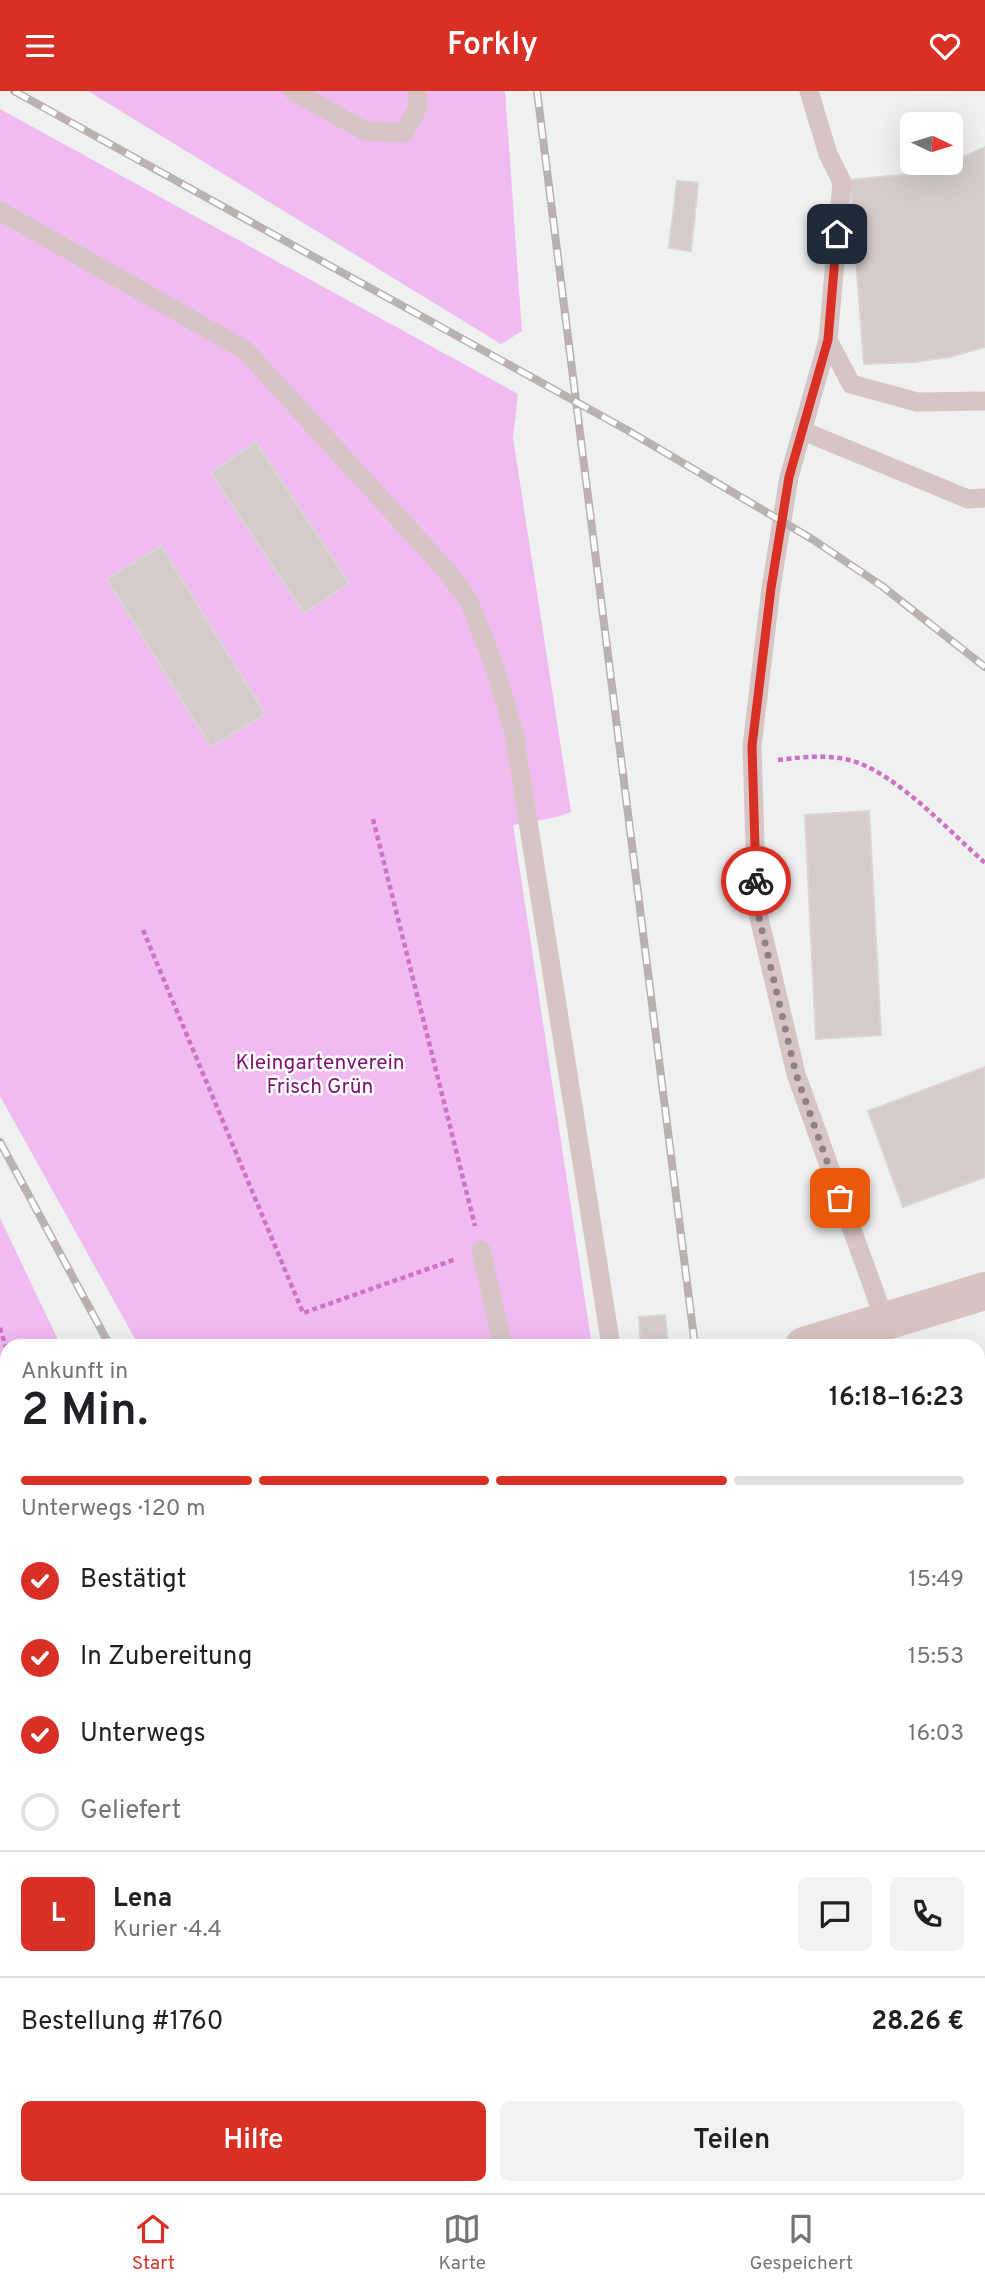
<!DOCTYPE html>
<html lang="de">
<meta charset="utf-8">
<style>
:root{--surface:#fff;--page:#f2f2f2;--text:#202124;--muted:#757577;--line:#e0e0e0;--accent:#d93025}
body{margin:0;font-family:Overpass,sans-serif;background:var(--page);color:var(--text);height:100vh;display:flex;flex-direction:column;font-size:26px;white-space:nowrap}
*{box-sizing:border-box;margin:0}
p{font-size:23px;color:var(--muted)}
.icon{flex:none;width:38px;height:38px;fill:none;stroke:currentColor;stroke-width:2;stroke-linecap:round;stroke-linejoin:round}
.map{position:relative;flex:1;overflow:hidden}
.drawer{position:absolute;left:0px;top:1248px;width:985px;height:856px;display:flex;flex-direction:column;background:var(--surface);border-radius:21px 21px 0 0;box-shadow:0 7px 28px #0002}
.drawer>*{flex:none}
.needle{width:46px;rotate:94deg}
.controls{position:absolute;left:900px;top:21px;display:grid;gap:14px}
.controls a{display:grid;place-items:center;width:63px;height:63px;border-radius:10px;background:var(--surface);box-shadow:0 7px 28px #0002;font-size:35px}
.pin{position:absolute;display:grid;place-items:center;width:60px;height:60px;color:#fff;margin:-30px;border-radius:14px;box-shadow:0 4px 10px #0006}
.courier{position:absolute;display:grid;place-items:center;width:70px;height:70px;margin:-35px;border:5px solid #d93025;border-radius:50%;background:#fff;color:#222;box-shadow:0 2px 9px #0007}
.overview em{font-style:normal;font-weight:600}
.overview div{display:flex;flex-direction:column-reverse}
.overview{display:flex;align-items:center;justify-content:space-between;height:119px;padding:0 21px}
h1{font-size:46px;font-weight:600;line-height:52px}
.bar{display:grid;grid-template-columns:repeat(4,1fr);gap:10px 7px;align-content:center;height:84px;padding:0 21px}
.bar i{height:9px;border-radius:5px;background:var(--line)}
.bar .on{background:var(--accent)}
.bar p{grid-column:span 4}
.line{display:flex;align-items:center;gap:18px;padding:0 21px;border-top:2px solid var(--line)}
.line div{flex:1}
.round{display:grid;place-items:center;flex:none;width:74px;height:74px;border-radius:10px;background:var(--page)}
ol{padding:0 21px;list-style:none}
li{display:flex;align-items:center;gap:21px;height:77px}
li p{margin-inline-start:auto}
li .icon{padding:7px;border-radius:50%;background:var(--accent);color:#fff;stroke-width:4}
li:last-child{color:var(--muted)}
li i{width:38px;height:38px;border:4px solid var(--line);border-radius:50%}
.action{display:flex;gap:14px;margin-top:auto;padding:14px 21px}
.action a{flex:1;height:80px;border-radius:10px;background:var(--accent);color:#fff;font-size:28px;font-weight:600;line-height:80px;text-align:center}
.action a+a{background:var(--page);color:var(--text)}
header{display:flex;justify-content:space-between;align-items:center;height:91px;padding:0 21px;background:var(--accent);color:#fff;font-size:32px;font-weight:600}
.dock{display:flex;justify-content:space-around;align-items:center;height:98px;border-top:2px solid var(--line);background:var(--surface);font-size:19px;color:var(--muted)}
.dock a{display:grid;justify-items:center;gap:4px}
.dock .on{color:var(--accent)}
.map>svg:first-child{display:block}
.green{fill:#f0bbf0}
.building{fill:#d3cccb;stroke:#dad4d2;stroke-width:2}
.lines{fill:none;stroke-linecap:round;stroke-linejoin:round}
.path{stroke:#cf72c5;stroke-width:4.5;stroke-dasharray:5 3.5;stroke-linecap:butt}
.lane{stroke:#d6c5c4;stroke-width:19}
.secondary{stroke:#d8c3c0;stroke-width:38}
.rail-casing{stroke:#b9b2b0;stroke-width:8}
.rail{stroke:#fff;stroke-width:5;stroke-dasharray:16;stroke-linecap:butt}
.done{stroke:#8f8282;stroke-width:7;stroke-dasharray:0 12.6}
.route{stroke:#d93025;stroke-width:9}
.labels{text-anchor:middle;stroke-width:5;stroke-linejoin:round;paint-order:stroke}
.park-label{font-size:21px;fill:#801474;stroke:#fff}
</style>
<header><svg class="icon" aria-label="menu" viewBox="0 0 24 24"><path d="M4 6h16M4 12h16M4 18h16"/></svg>Forkly<svg class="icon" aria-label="heart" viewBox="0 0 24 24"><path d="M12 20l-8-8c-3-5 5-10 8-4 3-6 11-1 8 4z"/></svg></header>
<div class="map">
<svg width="985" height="2102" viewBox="0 0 985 2102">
<rect width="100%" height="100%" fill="#eef1f0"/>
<path class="green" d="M 88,0 L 505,0 L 522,240 L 501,253 Z
M 0,18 L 518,303 L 513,347 L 571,721 L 557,726 L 513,734 L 592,1255 L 139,1255 L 0,1005 Z
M 0,1127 L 61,1255 L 7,1255 L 7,1473 L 0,1475 Z
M 731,2096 L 732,2102 L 572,2102 L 569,2097 Z"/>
<path class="building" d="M 985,56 L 985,256 L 949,266 L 913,271 L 864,273 L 850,89 L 921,82 L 948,73 Z
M 677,90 L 698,92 L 691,160 L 669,157 Z
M 256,351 L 349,492 L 304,522 L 211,382 Z
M 161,455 L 265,623 L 211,656 L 107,488 Z
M 869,720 L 881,944 L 816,948 L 805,724 Z
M 985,976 L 985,1086 L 903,1116 L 868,1020 Z
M 665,1224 L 668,1255 L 641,1255 L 639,1226 Z
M 985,1638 L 985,2102 L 984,2102 L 978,2069 L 978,1639 Z
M 0,1755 L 7,1775 L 7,2067 L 0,2046 Z
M 234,2096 L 303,2096 L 305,2102 L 236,2102 Z
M 901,2096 L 938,2096 L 939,2102 L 902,2102 Z"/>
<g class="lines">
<path class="path" d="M 778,669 C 803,666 828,663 853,670 C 898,684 950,741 985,772
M 373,728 L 475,1135
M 143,839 L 303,1222 L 456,1168
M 0,1237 L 7,1260"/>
<path class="lane" d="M 293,0 L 365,40 L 404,42 L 418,16 L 417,0
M 809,0 L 828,63 L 842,91 L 828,249 L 789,386 L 771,497 L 752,655 L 757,818 L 796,983 L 885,1230
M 0,120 L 245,259 L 446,479 L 469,510 L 495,577 L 514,642 L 611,1255
M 828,249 L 851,293 L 917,311 L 985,310
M 803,340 L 968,408 L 985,407
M 481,1159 L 503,1255
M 978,1324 L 985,1322
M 978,1582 L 985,1619
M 602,2096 L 602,2102
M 966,2096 L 967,2102"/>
<path class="secondary" d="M 804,1255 L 985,1200
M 0,1496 L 7,1494"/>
<g class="rail-casing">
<path id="rail" d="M 14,0 L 627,339 L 812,448 L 882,495 L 985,576
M 537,0 L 695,1255
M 0,1051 L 110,1255
M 532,2096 L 534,2102
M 802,2096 L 803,2102"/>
</g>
<use href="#rail" class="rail"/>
</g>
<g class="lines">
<path class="done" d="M 756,790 L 757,818 L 796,983 L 840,1107"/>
<path class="route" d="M 756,790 L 752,655 L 771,497 L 789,386 L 828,249 L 837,143"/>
</g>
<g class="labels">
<g class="park-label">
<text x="320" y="978">Kleingartenverein<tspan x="320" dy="24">Frisch Grün</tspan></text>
</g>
</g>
</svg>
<div class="controls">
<a><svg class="needle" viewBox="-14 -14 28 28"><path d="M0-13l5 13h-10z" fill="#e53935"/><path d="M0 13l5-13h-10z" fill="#757577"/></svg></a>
</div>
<div class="pin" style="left:840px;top:1107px;background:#ea580c"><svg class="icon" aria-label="bag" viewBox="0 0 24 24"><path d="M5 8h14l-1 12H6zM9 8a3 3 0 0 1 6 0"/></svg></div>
<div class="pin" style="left:837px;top:143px;background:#1f2937"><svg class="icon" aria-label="home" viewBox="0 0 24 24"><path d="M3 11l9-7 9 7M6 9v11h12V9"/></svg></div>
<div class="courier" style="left:756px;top:790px"><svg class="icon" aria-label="bike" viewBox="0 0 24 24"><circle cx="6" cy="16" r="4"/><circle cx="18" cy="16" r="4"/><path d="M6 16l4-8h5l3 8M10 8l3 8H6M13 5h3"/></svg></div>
<section class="drawer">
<div class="overview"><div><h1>2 Min.</h1><p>Ankunft in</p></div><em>16:18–16:23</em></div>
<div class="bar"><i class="on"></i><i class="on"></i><i class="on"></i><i></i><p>Unterwegs · 120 m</p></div>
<ol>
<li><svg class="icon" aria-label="check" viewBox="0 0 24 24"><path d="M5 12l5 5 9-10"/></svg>Bestätigt<p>15:49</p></li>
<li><svg class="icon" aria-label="check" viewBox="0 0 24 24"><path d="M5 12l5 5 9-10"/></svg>In Zubereitung<p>15:53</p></li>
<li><svg class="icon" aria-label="check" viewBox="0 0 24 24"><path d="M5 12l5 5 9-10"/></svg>Unterwegs<p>16:03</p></li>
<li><i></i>Geliefert</li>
</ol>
<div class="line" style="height:126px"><b class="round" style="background:var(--accent);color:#fff">L</b><div><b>Lena</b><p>Kurier · 4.4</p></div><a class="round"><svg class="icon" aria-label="chat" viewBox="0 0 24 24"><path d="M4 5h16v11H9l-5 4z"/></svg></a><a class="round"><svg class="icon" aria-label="phone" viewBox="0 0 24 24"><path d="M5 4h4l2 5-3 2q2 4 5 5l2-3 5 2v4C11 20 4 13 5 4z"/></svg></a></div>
<div class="line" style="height:91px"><div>Bestellung #1760</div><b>28.26 €</b></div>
<div class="action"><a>Hilfe</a><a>Teilen</a></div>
</section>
</div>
<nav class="dock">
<a class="on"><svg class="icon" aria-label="home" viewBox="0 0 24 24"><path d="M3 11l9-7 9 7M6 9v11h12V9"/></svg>Start</a>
<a><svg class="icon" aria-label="map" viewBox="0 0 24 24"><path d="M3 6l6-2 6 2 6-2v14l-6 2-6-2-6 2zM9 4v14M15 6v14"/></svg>Karte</a>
<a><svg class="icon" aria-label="saved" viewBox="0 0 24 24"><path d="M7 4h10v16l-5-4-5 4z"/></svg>Gespeichert</a>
</nav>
